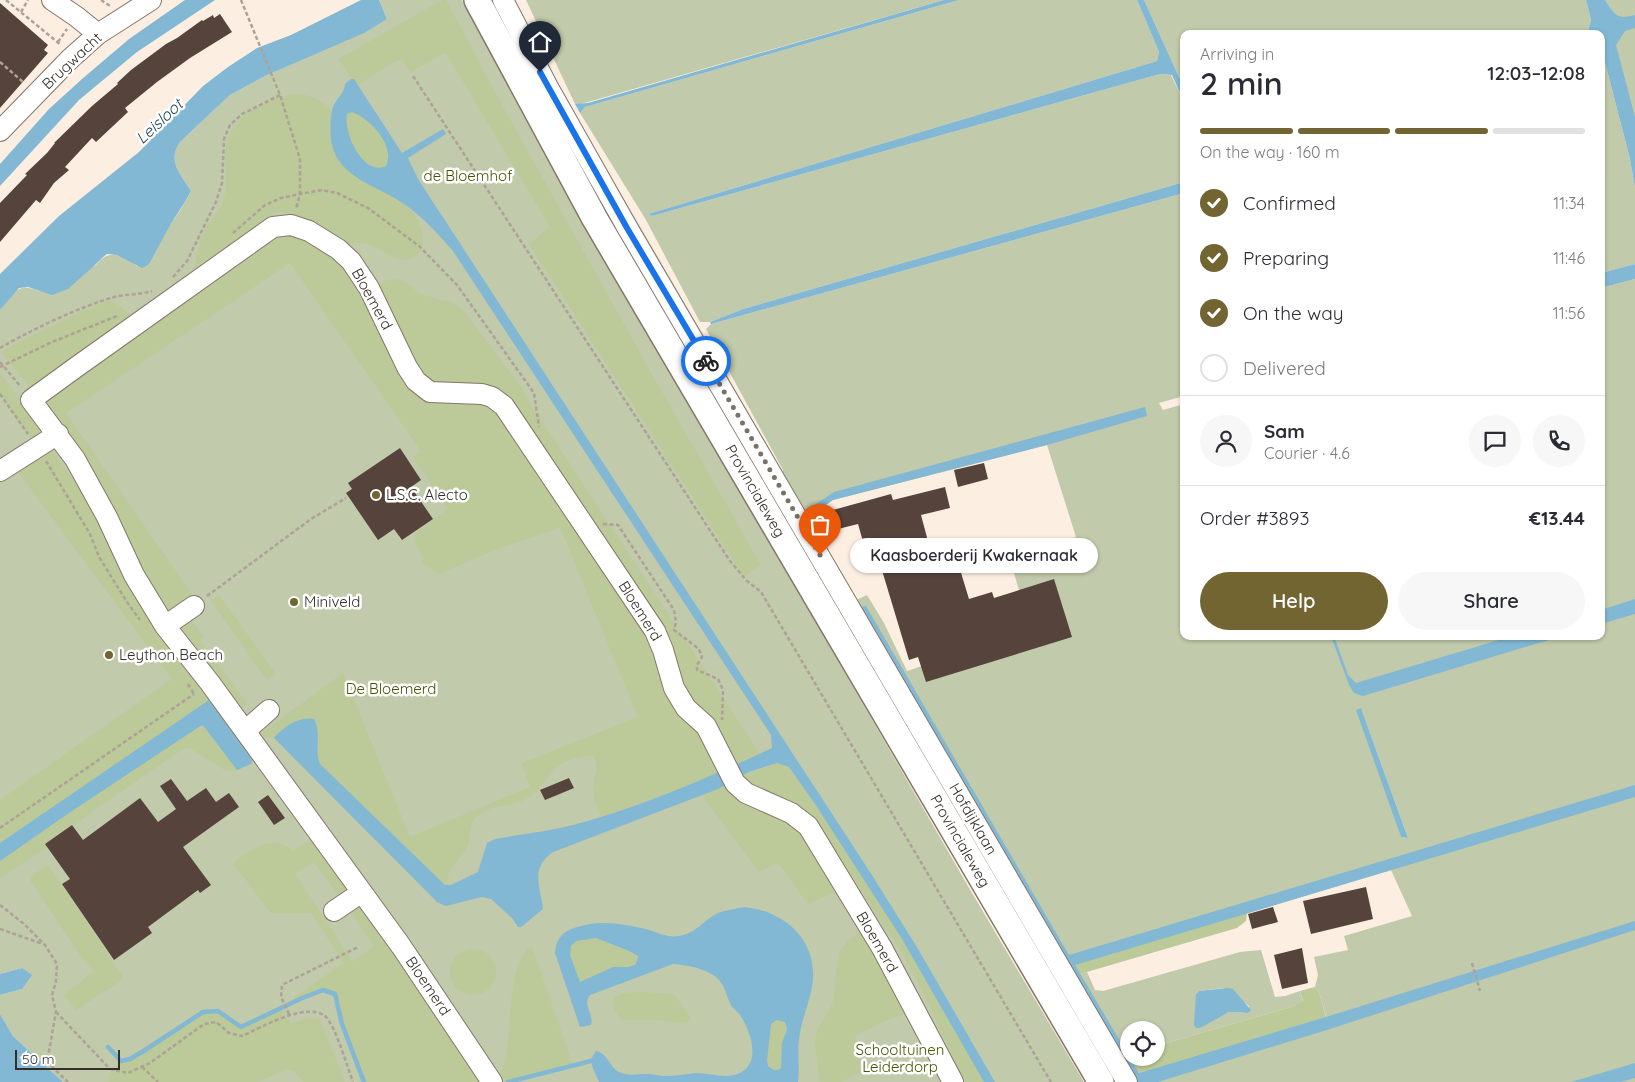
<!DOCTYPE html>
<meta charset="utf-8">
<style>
:root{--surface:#fff;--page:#f7f7f7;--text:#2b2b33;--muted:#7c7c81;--line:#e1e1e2;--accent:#726532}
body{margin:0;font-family:Quicksand,sans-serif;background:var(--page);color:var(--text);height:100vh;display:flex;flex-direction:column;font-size:19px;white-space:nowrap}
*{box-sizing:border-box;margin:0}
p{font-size:16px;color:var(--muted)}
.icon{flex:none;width:28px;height:28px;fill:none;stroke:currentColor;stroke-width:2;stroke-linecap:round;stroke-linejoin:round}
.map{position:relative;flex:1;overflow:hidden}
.sheet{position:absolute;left:1180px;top:30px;width:425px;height:610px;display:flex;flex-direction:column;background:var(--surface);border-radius:10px;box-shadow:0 1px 4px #0004}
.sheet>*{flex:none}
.tools{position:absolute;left:1120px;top:1021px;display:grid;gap:10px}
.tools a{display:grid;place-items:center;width:45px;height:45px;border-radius:50%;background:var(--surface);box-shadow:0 1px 4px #0004;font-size:25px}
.scale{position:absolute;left:15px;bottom:12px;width:105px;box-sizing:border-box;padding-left:5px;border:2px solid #342e28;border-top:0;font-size:14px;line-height:18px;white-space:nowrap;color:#342e28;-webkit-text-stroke:4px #fff;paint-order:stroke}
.pin{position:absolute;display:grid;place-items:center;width:42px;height:42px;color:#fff;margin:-51px -21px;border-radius:50% 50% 50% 0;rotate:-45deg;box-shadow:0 0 5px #0007}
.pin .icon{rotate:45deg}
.courier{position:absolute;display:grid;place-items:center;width:50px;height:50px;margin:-25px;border:4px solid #1a73e8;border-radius:50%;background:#fff;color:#222;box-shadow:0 1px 6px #0007}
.bubble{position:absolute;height:35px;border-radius:18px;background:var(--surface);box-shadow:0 1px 4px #0004;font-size:16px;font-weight:600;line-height:35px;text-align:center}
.overview em{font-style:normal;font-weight:600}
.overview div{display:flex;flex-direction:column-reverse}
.overview{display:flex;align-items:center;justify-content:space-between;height:85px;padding:0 20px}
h1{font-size:32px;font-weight:600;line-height:38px}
.bar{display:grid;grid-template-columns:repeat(4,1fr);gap:8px 5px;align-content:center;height:60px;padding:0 20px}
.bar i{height:6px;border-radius:4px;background:var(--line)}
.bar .on{background:var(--accent)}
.bar p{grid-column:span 4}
.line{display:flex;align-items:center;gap:12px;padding:0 20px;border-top:1px solid var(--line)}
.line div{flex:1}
.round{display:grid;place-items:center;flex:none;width:52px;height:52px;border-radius:26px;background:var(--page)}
ol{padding:0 20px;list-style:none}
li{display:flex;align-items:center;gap:15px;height:55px}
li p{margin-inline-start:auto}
li .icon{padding:5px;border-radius:50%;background:var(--accent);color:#fff;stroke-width:4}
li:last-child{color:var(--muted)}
li i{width:28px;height:28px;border:2px solid var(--line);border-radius:50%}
.action{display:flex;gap:10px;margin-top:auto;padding:10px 20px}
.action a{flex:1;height:58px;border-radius:30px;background:var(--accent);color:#fff;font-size:20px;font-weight:600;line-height:58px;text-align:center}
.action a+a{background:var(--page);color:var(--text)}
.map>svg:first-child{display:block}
.green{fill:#c1caaa;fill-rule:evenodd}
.forest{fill:#bcc998}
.water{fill:#82b8d3;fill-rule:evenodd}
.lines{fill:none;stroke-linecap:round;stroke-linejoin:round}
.stream{stroke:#82b8d3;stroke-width:4.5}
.building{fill:#56443c}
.minor-casing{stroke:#867669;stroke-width:22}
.major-casing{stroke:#867669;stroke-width:28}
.path{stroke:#ada198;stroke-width:2.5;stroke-dasharray:4 2.5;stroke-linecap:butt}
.minor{stroke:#fff;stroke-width:20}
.major{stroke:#fff;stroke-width:25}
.done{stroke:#7a7169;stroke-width:5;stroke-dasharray:0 9}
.route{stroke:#1a73e8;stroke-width:6}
.poi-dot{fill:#726532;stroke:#fff;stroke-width:2}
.labels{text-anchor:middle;stroke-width:5;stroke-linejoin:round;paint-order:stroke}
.street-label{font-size:15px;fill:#342e28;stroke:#fff}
.park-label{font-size:15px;fill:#465402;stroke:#fff}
.poi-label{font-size:15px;fill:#342e28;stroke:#fff;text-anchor:start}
.water-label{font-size:16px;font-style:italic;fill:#164357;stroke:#fff}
</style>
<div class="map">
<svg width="1635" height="1082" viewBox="0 0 1635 1082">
<rect width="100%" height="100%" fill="#fdeee2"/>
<path class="green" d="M 379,0 L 462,0 L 549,157 L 768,539 L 972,893 L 1084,1082 L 63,1082 L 13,1036 L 0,1014 L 0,995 L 22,989 L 22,968 L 0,974 L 0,310 C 15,293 16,282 39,291 L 96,265 C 109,248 123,255 137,266 C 156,242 178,219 191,191 C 180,173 167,161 180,142 L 230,95 L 267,75 L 387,19 Z
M 509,0 L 515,0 L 564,96 L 783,472 L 783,470 L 706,329 L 711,324 L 1184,193 L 1184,396 L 1159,403 L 1163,410 L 1184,404 L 1184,636 L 1601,636 L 1601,288 L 1635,279 L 1635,1082 L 1133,1082 L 668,287 ZM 1047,445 L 1076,537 L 1009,557 L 1031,629 L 907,671 L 884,623 L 867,595 L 856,600 L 807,518 L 833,500 ZM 1361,708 L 1408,838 L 1401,837 ZM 1391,870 L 1412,916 L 1344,936 L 1348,950 L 1314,957 L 1318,975 L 1315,987 L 1319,992 L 1326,1016 L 1139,1073 L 1127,1055 L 1129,1054 L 1129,1030 L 1156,1030 L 1156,1046 L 1294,1006 L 1303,1002 L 1300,991 L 1285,996 L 1275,997 L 1261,950 L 1240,952 L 1103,991 L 1095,990 L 1087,972 L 1080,974 L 1075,965 ZM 1224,988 L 1249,1006 L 1248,1013 L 1229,1012 L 1218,1017 L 1196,994 L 1199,991 Z
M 526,0 L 944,0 L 581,104 L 575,104 Z
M 959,0 L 1137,0 L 1159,52 L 1157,61 L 648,214 L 652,216 L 1160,74 L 1171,75 L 1184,102 L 1184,182 L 743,309 L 710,322 L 700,322 L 646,220 L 580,113 L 585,107 Z
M 1144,0 L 1586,0 L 1591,20 L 1588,31 L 1579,34 L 1184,34 L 1184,88 Z
M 1603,0 L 1635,0 L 1635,116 Z
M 1601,47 L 1630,159 L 1635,188 L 1635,264 L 1601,273 Z"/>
<path class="forest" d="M 442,0 L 446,0 L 502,105 L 659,387 L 761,565 L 744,577 L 529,244 L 550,227 L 447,55 L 444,53 L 411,72 L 402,60 L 398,60 L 357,85 L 354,79 L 352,80 L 339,59 Z
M 292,94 C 310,94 319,98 331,110 L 332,145 C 347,158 363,172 378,185 C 387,192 398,198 406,205 C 417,216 430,239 419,253 C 414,259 405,261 398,259 C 394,259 390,256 388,254 C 369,244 362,238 342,247 C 323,232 302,213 276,212 L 194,269 C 197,256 199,241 206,229 C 211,219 220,210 224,199 C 228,187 225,170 225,157 C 226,118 259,103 292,94 Z
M 352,112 C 369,118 396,145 386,166 C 363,177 343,132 347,113 Z
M 272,230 L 310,236 L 357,280 L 410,379 L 497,407 L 646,626 L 722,771 L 676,790 L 601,817 C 598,808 593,799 593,790 C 592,777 602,768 593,755 C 584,757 571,758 563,763 C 548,772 542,791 524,800 C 509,807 489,805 477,816 C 468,825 471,839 466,849 C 458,863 445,869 448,885 L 445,885 L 320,764 L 318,758 L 318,748 L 280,730 L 274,738 L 259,735 L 343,673 L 410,837 L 530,787 L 522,763 L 638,717 L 560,527 L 495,550 L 438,574 L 421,562 L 424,559 L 416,543 L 415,533 L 448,509 L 413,457 L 421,451 L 290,263 L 66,413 L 193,596 L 169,614 L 41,399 Z
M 395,279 L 404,281 L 419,293 L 439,300 L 452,302 L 463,310 L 522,388 L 526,397 L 760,754 L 731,766 L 684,696 L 517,416 L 428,383 L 419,376 L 375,290 L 385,281 Z
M 108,301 L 115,303 L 131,315 L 31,388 L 2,353 L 6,348 L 83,311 Z
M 0,373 L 43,432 L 32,440 L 1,396 L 0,397 Z
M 50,448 L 82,492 L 99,522 L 116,563 L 141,601 L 209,700 L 0,843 L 0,800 L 172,679 L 16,469 Z
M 219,595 L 276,674 L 267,680 L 211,601 Z
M 188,616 L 204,637 L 200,640 L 247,703 L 238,711 L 175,625 Z
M 202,725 L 237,770 L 226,771 L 190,748 L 183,749 L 87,815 L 74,826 L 72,824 L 45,843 L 47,847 L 0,878 L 0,861 L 69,813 Z
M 777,763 L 789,767 L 817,807 L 902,939 L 984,1082 L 964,1082 L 925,996 L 901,951 L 823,833 L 752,785 L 737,778 Z
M 727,784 L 795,817 L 846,887 L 808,904 L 780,865 L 774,864 L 759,872 L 702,795 Z
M 314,839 L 349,888 L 340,897 L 314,862 L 295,874 L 353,962 L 374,946 L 350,911 L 359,903 L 484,1082 L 364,1082 L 342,1024 L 335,994 L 323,990 L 300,999 L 293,998 L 344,963 L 311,913 L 271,913 L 233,863 C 252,850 272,832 293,851 L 310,840 Z
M 48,865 L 123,977 L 119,982 L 76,1010 L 64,995 L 94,971 L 82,958 L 30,880 L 34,874 Z
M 1247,913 L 1246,921 L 1237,928 L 1080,974 L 1074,965 Z
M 870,924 L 906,1014 L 882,1022 L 855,1036 L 860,1072 L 841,1082 L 819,1082 L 815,1043 L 817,1031 L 833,1003 L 836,971 L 840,951 L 849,940 Z
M 596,938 L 629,951 L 638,956 L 635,965 L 628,967 L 613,967 L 580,982 L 570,955 L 571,946 L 576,941 Z
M 532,946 L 573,1066 L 503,1082 L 499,1076 C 518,1041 501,968 532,946 Z
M450 972a23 23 0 1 1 46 0a23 23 0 1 1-46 0Z
M 1315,987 L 1319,992 L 1326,1017 L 1139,1073 L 1129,1058 L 1156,1058 L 1156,1046 L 1294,1006 L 1303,1001 L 1300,991 Z
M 640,992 L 674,994 L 690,1017 L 690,1021 L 686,1023 L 654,1020 L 621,1020 C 618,1016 617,1013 614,1009 C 607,992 630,993 640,992 Z
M 281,1007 L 291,1024 L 308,1018 L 320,1020 L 345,1082 L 304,1082 L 294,1071 L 287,1069 L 258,1082 L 110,1082 L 108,1081 L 109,1075 L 121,1061 L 130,1059 L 142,1052 L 203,1012 L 218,1011 L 241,1027 Z
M 777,1020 L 785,1022 L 787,1029 L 782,1043 L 781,1068 C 776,1071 773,1070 768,1066 L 767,1061 L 771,1024 Z"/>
<path class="water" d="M 185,0 L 215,0 L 137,52 L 79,100 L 0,186 L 0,164 L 49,109 L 82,79 L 129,39 Z
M 361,0 L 379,0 L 387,19 L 364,33 L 267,75 L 230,95 L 180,142 C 167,161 180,173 191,191 L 185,202 L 169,227 L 149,264 L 142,268 L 117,255 L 107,254 L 102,258 L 96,264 L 68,289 L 52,295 L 28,287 L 19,288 L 0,310 L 0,274 L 59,216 L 139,152 L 203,86 L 228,67 L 257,48 L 291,35 Z
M 944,0 L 959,0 L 585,107 L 580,113 L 575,104 L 588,103 Z
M 1137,0 L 1144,0 L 1184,88 L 1184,102 L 1172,75 L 1160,74 L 652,216 L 648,214 L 1157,61 L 1159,52 Z
M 1586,0 L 1605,0 C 1615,15 1616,20 1635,15 L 1635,28 L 1625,31 L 1616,45 L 1635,116 L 1635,188 L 1630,159 L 1601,47 L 1601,34 L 1579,34 L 1588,31 L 1591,20 Z
M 351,79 L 354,79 L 402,153 L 443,129 L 446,134 L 408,158 L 418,179 L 870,872 L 918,949 L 995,1082 L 984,1082 L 902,939 L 817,807 L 789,767 L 777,763 L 749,772 L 718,789 L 553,852 C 530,868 540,885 543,909 L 521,927 L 518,927 L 512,918 L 491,899 L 482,897 L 446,906 L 437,902 L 274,738 C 283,727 299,716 314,719 C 322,733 314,749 320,764 L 445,885 L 451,885 L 478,872 L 487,843 L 495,839 C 522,834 551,831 577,824 C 644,806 709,777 772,748 L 771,735 L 453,251 C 438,234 423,217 404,204 C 379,186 340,179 332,145 C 330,138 330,114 333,107 C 336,99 345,93 345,84 ZM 352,112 C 369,118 396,145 386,166 C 363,177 343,132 347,114 Z
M 1184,182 L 1184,193 L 711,324 L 710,322 L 743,309 Z
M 1635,264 L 1635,279 L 1601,288 L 1601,273 Z
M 1145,407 L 1147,416 L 1047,445 L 833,500 L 811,515 L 808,509 L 834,492 Z
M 1635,599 L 1635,614 L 1601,624 L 1601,610 Z
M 866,606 L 1069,955 L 1635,785 L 1635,797 L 1075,965 L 1139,1073 L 1326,1017 L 1635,921 L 1635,930 L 1330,1029 L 1158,1082 L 1138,1082 L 859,607 Z
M 1331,636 L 1334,636 L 1348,675 L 1356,683 L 1512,636 L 1562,636 L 1363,696 L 1354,693 L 1349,685 Z
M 209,700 L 252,760 L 251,764 L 237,770 L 205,728 L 202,725 L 69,813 L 0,861 L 0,843 Z
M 1361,708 L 1408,838 L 1401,837 L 1356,710 Z
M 744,907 C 783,911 816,938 813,980 C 811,1000 801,1019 799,1040 C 797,1054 800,1068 798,1082 L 599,1082 L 592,1066 L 591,1059 L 596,1051 C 608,1053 610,1069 621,1073 C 629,1076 638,1074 647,1074 C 653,1074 660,1076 666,1076 C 676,1076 686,1074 696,1073 C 709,1073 722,1078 734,1075 C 763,1068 752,1033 740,1015 C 738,1012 735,1010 732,1007 C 726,997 726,985 716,977 C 704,968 687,965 673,964 L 590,995 C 582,1005 594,1014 591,1025 L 580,1027 L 555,953 C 556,941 561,932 574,928 C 600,919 623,924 649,930 C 659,933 668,938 679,936 C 695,934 704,920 718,913 C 726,910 736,909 744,907 ZM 596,938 L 629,951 L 638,956 L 637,961 L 635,965 L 628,967 L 613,967 L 580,982 L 570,955 L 571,946 L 576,941 ZM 777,1020 L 785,1022 L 787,1029 L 782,1043 L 781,1068 C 776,1072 773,1070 768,1066 L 767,1061 L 771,1024 Z
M 22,968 L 32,975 L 22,989 L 0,995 L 0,974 Z
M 1227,988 L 1233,989 L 1251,1010 L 1248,1013 L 1229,1012 L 1200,1028 L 1196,1028 L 1194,1025 L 1196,994 L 1199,991 Z
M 0,1014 L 13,1036 L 63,1082 L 0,1082 Z
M 1635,1063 L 1635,1078 L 1620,1082 L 1571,1082 Z"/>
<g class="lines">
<path class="stream" d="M 108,1047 L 121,1061 L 130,1059 L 142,1052 L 203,1012 L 218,1011 L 241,1027 L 300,999 L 323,990 L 335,994 L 342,1024 L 364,1082
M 508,1082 L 591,1061"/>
</g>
<path class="building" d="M 0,3 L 48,45 L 44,50 L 48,53 L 0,108 Z
M 220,14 L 232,32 L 190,58 L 157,82 L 125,108 L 128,112 L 96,142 L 92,138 L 65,167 L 69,170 L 54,183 L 40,203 L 36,200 L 0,242 L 0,203 L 27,175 L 25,174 L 47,153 L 55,143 L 54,143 L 92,106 L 118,84 L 117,83 L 131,70 L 166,44 L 177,38 L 202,20 L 203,21 L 213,15 L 214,18 Z
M 400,448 L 421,480 L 411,487 L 433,519 L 402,540 L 394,529 L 378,540 L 346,493 L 352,489 L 348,483 Z
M 984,463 L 988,479 L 958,487 L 954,470 Z
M 945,487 L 950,508 L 921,515 L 933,560 L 955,553 L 969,599 L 992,592 L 994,598 L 1054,579 L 1072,637 L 926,682 L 918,657 L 909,660 L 881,567 L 866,571 L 859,546 L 864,545 L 858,524 L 838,529 L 833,510 L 891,494 L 893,500 Z
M 569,778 L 574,788 L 545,800 L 540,790 Z
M 171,779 L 187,801 L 206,788 L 216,802 L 229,793 L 239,807 L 183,847 L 211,885 L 200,893 L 198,890 L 148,927 L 152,933 L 114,960 L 62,884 L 70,879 L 45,844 L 72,825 L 83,840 L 140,798 L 158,822 L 176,809 L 160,786 Z
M 268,795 L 285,818 L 274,825 L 258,802 Z
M 1366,887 L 1373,919 L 1311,934 L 1303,901 Z
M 1273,907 L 1278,922 L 1252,929 L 1248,914 Z
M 1302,948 L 1308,983 L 1282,989 L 1274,955 Z"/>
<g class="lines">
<g class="minor-casing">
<path id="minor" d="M 52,0 L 77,17 L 98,34
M 503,0 L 549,89 L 627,227 L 1127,1082
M 0,131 L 70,59 L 98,34 L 151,0
M 0,471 L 58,434
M 165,626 L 194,606
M 245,731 L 269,710
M 334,911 L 362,892
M 492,1082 L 401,946 L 210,683 L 165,626 L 134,575 L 107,517 L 75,459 L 31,400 L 75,368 L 273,227 L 291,225 L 309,231 L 338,249 L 351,261 L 369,288 L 407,367 L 416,381 L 430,392 L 482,394 L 492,397 L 504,406 L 655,631 L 663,650 L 674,688 L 686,708 L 706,726 L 735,783 L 746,793 L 791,813 L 808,826 L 882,948 L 953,1082"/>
</g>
<g class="major-casing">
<path id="major" d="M 477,0 L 595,219 L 1101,1082"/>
</g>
<path class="path" d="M 6,0 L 61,45
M 101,0 L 110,6
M 241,0 L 280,95 L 300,159 L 300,194 L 296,209
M 21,12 L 28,0
M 58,42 L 67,29
M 0,62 L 23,82
M 413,76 L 730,561 L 746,580 L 761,592 L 1051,1082
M 233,233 L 265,205 L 281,198 L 300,194 L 322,190 L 337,193 L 368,208 L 419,246 L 457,285 L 534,393 L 539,427
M 173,277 L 187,261 L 216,202 L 222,183 L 224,139 L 230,125 L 242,114 L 280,95
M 0,348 C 33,329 77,308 114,297 C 126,294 139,295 152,291
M 0,362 L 21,387
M 0,367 L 52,342 L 117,316
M 0,394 L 28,434
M 46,461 L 90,534 L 99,557 L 127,602 L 140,620
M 603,524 L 618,525 L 674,610 L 676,622 L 674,630 L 699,649 L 702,657 L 697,665 L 697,670 L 718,679 L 723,690 L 722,720
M 207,596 L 311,519 L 346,498
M 188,684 L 194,694
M 0,828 L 194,694
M 0,905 L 24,924 L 45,945 L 57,964 L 56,981 L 52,995 L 56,1012 L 47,1062 L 68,1082
M 0,929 L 43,944
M 1472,963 L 1480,991
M 56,1012 L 110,1069 L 128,1073 L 150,1063 L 204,1024 L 216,1022 L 229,1033 L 242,1036 C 260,1028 310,999 327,1018 C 337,1031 347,1066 353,1082
M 289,1014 L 281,997 L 282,985 L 358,947
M 142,1067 L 158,1082"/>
<use href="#minor" class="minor"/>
<use href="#major" class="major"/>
</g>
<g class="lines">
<path class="done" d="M 706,361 L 820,555"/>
<path class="route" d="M 540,72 L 627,228 L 706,361"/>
</g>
<g class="poi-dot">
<circle cx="376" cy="495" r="5"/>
<circle cx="294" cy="602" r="5"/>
<circle cx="109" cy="655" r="5"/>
</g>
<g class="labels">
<g class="street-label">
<text transform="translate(72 61) rotate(-43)" y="5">Brugwacht</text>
<text transform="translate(372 299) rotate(61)" y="5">Bloemerd</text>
<text transform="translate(755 491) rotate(60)" y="5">Provincialeweg</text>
<text transform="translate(640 611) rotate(58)" y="5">Bloemerd</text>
<text transform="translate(973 819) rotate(60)" y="5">Hofdijklaan</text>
<text transform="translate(960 841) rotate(60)" y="5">Provincialeweg</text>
<text transform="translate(877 942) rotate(60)" y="5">Bloemerd</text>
<text transform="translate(428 986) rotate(56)" y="5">Bloemerd</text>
</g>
<g class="park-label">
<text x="468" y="181">de Bloemhof</text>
<text x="391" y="694">De Bloemerd</text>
<text x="900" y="1055">Schooltuinen<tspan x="900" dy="17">Leiderdorp</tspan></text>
</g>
<g class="poi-label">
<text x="386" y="500">L.S.C. Alecto</text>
<text x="304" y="607">Miniveld</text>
<text x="119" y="660">Leython Beach</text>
</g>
<g class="water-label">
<text transform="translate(159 121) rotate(-43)" y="6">Leisloot</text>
</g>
</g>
</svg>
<div class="tools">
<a><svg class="icon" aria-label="locate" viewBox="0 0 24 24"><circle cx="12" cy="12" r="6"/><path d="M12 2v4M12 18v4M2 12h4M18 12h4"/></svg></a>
</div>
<div class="scale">50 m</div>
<div class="pin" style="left:820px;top:555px;background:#ea580c"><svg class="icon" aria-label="bag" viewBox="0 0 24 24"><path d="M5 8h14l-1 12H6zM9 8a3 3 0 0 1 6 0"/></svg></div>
<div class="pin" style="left:540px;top:72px;background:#1f2937"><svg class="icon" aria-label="home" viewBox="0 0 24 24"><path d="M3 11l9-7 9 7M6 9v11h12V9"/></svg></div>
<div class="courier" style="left:706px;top:361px"><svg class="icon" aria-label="bike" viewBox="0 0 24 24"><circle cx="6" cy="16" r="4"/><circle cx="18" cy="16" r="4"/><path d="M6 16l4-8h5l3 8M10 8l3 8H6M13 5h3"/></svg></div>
<div class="bubble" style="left:850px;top:538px;width:248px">Kaasboerderij Kwakernaak</div>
<section class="sheet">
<div class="overview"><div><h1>2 min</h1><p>Arriving in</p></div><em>12:03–12:08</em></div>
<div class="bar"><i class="on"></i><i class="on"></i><i class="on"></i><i></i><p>On the way · 160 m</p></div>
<ol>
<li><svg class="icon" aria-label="check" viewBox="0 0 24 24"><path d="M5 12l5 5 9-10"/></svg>Confirmed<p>11:34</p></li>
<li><svg class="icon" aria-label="check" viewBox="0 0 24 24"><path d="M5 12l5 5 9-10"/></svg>Preparing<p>11:46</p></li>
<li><svg class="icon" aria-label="check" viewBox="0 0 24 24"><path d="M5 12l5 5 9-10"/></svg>On the way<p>11:56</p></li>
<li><i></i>Delivered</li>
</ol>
<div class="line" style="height:90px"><a class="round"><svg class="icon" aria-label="person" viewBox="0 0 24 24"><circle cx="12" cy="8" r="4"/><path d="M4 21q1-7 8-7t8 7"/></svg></a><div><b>Sam</b><p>Courier · 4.6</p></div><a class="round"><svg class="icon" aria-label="chat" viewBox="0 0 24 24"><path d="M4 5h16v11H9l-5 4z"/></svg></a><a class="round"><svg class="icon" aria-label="phone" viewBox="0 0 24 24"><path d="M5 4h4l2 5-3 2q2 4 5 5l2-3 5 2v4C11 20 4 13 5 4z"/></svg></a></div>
<div class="line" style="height:65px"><div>Order #3893</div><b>€13.44</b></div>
<div class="action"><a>Help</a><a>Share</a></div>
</section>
</div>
